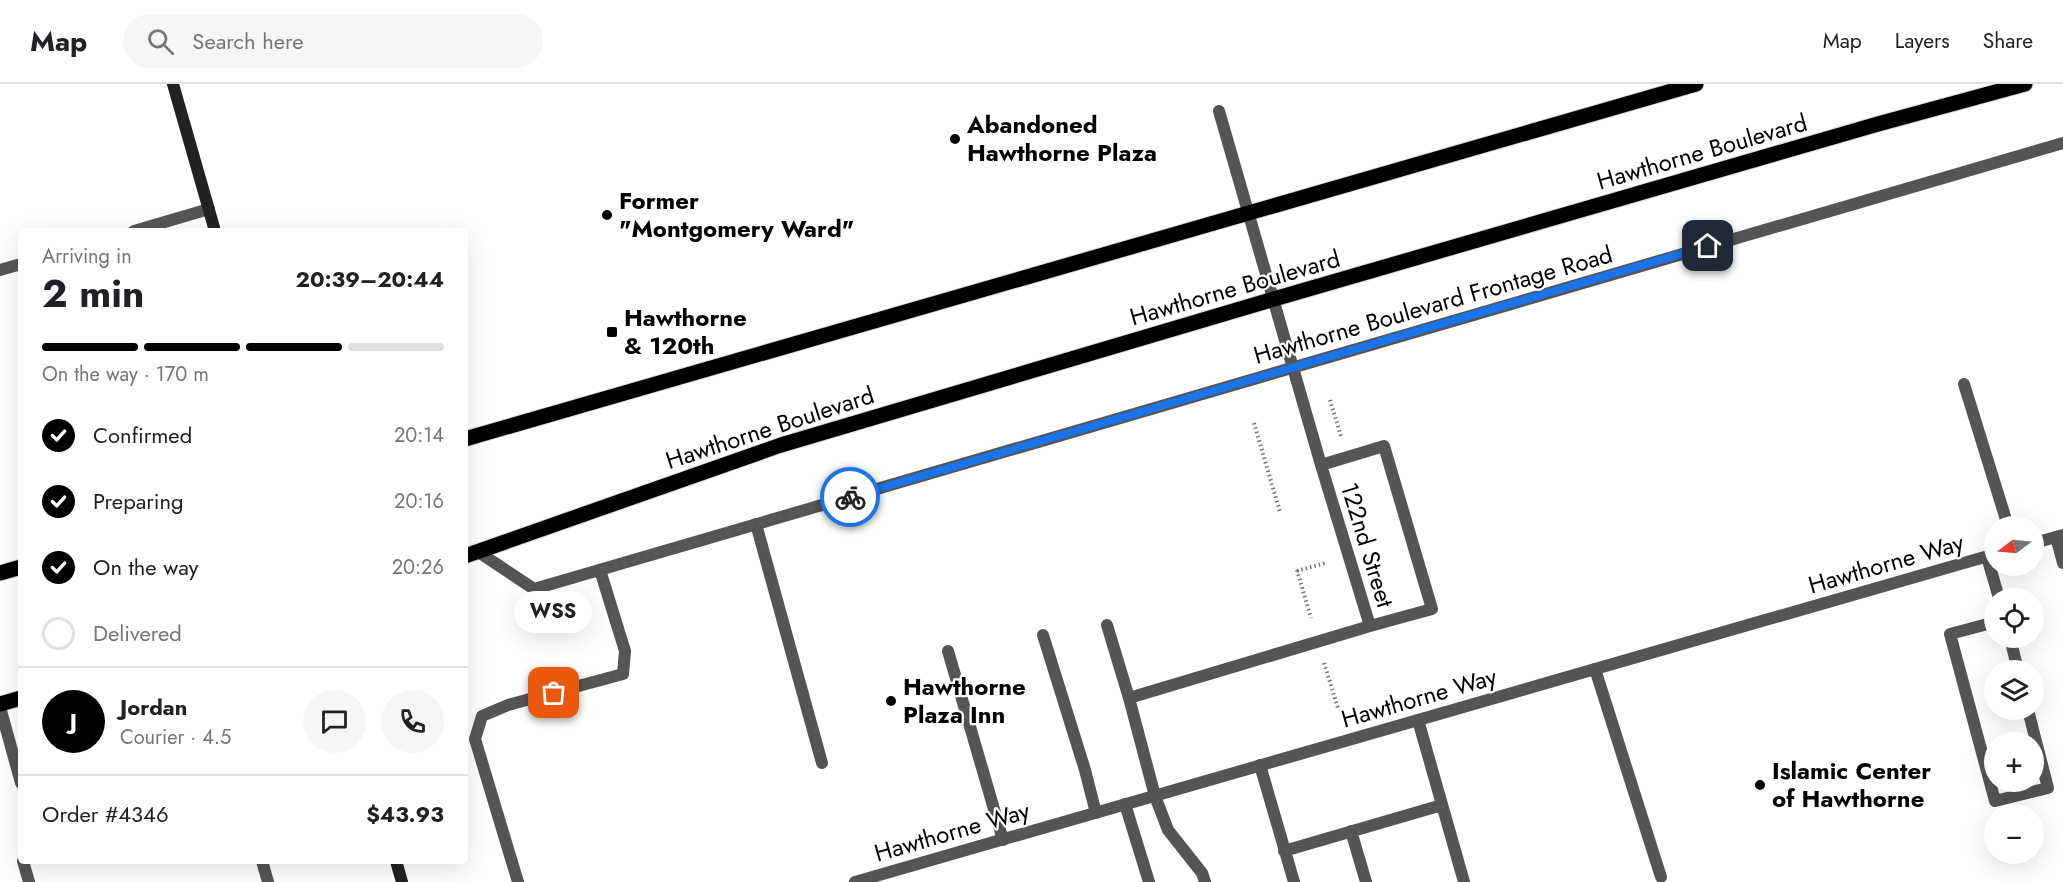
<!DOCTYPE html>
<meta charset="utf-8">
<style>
:root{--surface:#fff;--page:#f6f6f6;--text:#202124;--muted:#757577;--line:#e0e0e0;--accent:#000}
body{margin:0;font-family:Jost,sans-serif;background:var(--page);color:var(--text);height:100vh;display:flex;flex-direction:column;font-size:22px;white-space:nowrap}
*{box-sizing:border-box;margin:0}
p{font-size:20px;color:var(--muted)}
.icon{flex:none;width:33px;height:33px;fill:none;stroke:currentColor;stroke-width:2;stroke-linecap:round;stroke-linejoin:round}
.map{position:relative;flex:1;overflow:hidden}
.panel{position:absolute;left:18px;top:144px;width:450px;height:636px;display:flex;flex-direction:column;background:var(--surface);border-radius:6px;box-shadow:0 6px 24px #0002}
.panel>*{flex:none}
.needle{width:39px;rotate:254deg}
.tools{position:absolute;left:1984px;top:432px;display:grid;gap:12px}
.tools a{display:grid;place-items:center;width:60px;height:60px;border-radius:50%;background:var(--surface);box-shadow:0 6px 24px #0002;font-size:30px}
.pin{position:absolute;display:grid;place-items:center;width:51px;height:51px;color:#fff;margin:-26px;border-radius:12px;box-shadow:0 3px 9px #0006}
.courier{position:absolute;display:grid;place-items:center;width:60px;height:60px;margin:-30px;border:4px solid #1a73e8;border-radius:50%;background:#fff;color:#222;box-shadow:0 2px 8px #0007}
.bubble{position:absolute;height:42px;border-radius:21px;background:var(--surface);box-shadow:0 6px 24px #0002;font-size:20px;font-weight:700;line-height:42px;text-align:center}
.overview em{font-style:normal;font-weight:700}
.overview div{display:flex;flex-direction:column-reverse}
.overview{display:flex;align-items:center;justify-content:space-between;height:102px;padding:0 24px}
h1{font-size:39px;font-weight:700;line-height:45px}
.bar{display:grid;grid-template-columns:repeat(4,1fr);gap:9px 6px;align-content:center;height:72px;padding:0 24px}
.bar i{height:8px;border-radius:4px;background:var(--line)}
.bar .on{background:var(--accent)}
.bar p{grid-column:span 4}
.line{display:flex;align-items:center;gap:15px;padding:0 24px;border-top:2px solid var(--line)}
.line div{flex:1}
.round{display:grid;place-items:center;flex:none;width:63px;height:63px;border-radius:32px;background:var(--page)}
ol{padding:0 24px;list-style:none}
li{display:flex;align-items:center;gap:18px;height:66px}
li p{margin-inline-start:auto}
li .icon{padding:6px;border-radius:50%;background:var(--accent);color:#fff;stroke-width:4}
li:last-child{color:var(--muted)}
li i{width:33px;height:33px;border:3px solid var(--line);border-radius:50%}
header{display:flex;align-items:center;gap:36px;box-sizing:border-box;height:84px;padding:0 30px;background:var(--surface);border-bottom:2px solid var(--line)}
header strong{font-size:28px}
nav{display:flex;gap:33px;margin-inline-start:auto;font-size:21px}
.search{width:420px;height:54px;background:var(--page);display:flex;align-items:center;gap:15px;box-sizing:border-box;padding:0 21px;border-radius:33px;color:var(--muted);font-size:22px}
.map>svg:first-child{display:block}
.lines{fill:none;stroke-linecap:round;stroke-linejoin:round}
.primary-casing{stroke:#dbdbdb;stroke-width:17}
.path{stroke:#777;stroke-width:4;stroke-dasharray:1.5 3;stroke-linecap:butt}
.service{stroke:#555;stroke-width:12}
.minor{stroke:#555;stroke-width:12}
.secondary{stroke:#222;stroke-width:12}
.primary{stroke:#000;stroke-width:15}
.done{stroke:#595959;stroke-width:6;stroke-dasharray:0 10.8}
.route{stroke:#1a73e8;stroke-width:8}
.poi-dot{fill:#000;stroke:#fff;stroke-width:2}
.labels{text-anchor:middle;stroke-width:4.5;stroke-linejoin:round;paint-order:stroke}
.poi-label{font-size:24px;font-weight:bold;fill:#000;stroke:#fff;text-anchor:start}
.street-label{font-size:24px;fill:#000;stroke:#fff}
</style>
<header>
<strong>Map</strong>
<div class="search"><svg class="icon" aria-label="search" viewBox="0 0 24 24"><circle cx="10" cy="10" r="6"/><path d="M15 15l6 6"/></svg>Search here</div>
<nav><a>Map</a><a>Layers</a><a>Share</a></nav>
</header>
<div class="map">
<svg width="2063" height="798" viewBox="0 0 2063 798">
<rect width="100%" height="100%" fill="#fff"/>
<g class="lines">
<g class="primary-casing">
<path id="primary" d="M 465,355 L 1696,0
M 465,472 L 781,361 L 1274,215 L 1878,40 L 2025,0
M 0,489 L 21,483
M 0,620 L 21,614"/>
</g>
<path class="path" d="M 1330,316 L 1341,352
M 1254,339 L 1280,428
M 1297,486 L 1311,534
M 1297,487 L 1325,479
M 1324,579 L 1338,624"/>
<path class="service" d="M 134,147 L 209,125
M 0,186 L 21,180
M 1964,300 L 2008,442
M 1321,381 L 1384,362 L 1432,525 L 1370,542
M 756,440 L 822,679
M 2056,453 L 2063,479
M 1987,473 L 1999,514
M 1995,538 L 1950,550 L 1995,717 L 2048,704 L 2028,626
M 1107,541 L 1129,614
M 1043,551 L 1085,686 L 1096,729
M 2010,554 L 2018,586
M 948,567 L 1003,756
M 1595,585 L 1661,793
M 0,623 L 21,699
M 1418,636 L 1464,798
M 1260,681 L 1294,798
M 1125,720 L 1149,798
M 1351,747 L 1366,798
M 1284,767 L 1442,721
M 23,777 L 29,798
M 262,777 L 268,798
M 518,798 L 475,655 L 482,632 L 508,621 L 623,590 L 625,567 L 600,486
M 1205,798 L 1202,789 L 1168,746 L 1155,712 L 1129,614 L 1370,542 L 1321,381 L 1219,27"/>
<path class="minor" d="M 2034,459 L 2063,451
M 477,467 L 534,505 L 2063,59
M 855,798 L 1995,470"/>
<path class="secondary" d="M 173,0 L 215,147
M 396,777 L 402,798"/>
<use href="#primary" class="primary"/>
</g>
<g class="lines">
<path class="done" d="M 554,609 L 622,590 L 625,567 L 600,486 L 850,413"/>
<path class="route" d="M 850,413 L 1708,162"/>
</g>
<g class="poi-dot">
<circle cx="955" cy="55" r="6"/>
<circle cx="607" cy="131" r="6"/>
<rect x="606" y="242" width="12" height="12" rx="3"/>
<circle cx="891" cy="617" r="6"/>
<circle cx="1760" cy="701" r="6"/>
</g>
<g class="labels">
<g class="poi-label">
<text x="967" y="49">Abandoned<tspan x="967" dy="28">Hawthorne Plaza</tspan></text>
<text x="619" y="125">Former<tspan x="619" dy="28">"Montgomery Ward"</tspan></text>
<text x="624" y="242">Hawthorne<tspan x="624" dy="28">&amp; 120th</tspan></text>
<text x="903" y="611">Hawthorne<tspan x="903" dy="28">Plaza Inn</tspan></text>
<text x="1772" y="695">Islamic Center<tspan x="1772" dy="28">of Hawthorne</tspan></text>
</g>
<g class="street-label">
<text transform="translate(1702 68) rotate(-16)" y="8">Hawthorne Boulevard</text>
<text transform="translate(1235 204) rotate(-16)" y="8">Hawthorne Boulevard</text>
<text transform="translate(1433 221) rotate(-16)" y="8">Hawthorne Boulevard Frontage Road</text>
<text transform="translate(770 344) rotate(-18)" y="8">Hawthorne Boulevard</text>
<text transform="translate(1367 461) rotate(73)" y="8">122nd Street</text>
<text transform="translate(1886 480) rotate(-16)" y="8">Hawthorne Way</text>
<text transform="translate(1419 614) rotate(-16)" y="8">Hawthorne Way</text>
<text transform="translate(952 748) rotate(-16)" y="8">Hawthorne Way</text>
</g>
</g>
</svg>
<div class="tools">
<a><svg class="needle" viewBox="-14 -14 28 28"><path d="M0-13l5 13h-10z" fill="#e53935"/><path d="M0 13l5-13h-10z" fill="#757577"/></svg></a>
<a><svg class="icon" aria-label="locate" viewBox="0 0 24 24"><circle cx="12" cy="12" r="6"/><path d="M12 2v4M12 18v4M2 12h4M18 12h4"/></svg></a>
<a><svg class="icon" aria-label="layers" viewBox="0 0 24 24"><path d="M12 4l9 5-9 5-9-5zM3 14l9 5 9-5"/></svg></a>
<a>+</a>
<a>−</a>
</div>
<div class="pin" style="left:554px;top:609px;background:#ea580c"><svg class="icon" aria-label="bag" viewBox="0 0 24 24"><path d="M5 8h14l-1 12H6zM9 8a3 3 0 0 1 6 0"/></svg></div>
<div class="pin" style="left:1708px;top:162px;background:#1f2937"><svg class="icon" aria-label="home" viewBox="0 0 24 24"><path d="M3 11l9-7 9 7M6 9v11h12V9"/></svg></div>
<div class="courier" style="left:850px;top:413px"><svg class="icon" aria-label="bike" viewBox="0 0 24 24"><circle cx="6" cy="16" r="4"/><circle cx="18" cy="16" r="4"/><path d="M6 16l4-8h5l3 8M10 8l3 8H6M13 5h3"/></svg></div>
<div class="bubble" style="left:514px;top:507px;width:78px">WSS</div>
<section class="panel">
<div class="overview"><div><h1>2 min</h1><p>Arriving in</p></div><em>20:39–20:44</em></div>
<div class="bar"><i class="on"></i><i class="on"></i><i class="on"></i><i></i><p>On the way · 170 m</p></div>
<ol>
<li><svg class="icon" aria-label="check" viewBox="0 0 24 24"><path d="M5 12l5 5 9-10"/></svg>Confirmed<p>20:14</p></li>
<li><svg class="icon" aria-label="check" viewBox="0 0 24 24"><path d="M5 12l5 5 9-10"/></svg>Preparing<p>20:16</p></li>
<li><svg class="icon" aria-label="check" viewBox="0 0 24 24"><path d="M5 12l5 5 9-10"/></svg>On the way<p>20:26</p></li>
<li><i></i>Delivered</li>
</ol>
<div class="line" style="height:108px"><b class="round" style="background:var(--accent);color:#fff">J</b><div><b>Jordan</b><p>Courier · 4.5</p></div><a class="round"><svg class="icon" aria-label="chat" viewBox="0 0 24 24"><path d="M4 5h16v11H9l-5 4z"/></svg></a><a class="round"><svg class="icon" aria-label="phone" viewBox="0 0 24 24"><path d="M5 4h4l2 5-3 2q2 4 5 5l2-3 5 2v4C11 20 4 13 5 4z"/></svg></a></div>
<div class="line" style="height:78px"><div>Order #4346</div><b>$43.93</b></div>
</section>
</div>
